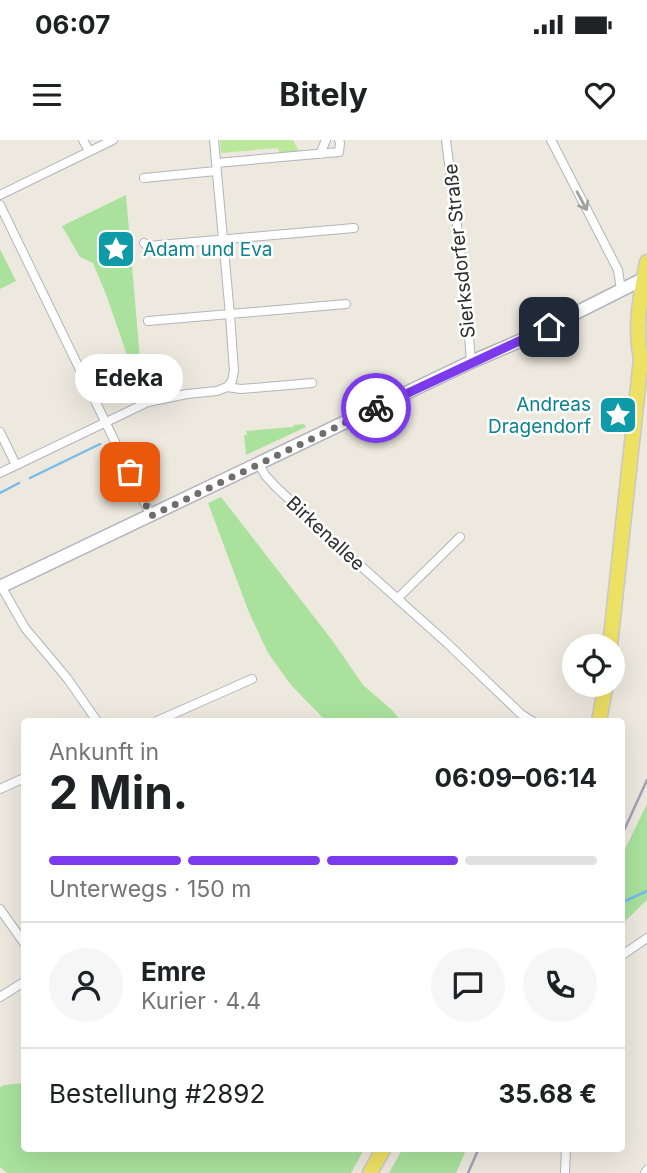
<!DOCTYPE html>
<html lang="de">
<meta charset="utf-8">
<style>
:root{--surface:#fff;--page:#f6f6f6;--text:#202124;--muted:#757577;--line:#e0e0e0;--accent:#7c3aed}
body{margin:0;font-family:Inter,sans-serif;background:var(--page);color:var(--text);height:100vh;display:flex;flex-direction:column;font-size:26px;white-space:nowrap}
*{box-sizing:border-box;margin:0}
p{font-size:23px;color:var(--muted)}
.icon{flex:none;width:38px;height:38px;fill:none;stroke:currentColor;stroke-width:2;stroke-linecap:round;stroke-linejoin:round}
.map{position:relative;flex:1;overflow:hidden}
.drawer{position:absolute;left:21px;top:578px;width:604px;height:434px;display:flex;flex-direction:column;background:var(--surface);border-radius:7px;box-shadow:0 7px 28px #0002}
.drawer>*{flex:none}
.tools{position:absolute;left:562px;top:494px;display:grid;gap:14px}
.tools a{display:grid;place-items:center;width:63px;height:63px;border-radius:50%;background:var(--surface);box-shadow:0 7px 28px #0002;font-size:35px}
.pin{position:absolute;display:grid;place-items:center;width:60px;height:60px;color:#fff;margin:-30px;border-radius:14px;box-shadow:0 4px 10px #0006}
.courier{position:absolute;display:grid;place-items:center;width:70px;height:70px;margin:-35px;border:5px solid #7c3aed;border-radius:50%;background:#fff;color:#222;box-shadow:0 2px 9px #0007}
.bubble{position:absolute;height:49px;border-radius:24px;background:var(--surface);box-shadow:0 7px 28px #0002;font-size:23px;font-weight:700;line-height:49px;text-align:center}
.summary em{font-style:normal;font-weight:700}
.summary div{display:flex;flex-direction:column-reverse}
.summary{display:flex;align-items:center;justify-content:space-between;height:119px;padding:0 28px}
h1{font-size:46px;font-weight:700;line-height:52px}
.bar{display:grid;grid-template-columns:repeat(4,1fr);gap:10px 7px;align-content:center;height:84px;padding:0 28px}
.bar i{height:9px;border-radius:5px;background:var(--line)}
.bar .on{background:var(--accent)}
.bar p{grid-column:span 4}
.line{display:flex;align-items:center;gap:18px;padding:0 28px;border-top:2px solid var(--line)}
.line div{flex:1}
.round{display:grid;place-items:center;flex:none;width:74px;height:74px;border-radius:37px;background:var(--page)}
.status{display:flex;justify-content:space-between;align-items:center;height:49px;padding:0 35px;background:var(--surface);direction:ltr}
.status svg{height:19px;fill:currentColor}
header{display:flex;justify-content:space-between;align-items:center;height:91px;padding:0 28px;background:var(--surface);font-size:32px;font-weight:700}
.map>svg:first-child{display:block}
.green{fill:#aae29d}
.pitch{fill:#bbe89a}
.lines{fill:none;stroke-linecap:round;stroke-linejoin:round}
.stream{stroke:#76bbeb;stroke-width:2.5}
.minor-casing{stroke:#b2b3bf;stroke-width:10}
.secondary-casing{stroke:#b2b3bf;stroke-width:15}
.primary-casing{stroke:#c8c8c8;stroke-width:17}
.minor{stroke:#fff;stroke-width:8}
.secondary{stroke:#fff;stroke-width:12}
.primary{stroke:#ede164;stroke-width:14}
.rail{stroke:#a2a1b6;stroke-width:2.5}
.oneway{stroke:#a0a0a0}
.done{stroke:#706e6b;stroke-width:7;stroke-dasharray:0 12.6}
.route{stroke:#7c3aed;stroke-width:9}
.labels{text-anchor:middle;stroke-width:5;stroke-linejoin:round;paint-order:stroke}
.culture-label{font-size:19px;fill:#0d838f;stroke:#fff;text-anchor:start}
.street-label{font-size:19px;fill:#2c2c2c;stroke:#fff}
</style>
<div class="status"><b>06:07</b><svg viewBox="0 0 49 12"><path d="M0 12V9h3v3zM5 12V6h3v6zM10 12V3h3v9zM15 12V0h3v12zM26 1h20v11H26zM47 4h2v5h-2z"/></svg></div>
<header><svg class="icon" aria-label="menu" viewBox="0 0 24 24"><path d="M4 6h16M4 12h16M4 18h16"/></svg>Bitely<svg class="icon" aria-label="heart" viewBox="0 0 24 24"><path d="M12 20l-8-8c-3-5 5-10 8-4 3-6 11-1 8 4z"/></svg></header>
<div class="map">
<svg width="647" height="1033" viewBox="0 0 647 1033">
<rect width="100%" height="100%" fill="#ede9df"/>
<path class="green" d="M 126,55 L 142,243 L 137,244 L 107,157 L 93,123 L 80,117 L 62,86 Z
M 0,109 L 16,141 L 0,149 Z
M 304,284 L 306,287 L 246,315 L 244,295 L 247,295 L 246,291 L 293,287 L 294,285 Z
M 221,357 L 332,500 L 363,545 L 391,569 L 401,581 L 326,581 L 291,545 L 268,513 L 248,470 L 208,363 Z
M 647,664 L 647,760 L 621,785 L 621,717 Z
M 24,943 L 24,1008 L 365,1008 L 351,1033 L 7,1033 L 0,1027 L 0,947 L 4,945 Z
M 403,1008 L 467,1008 L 456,1033 L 389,1033 Z"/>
<path class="pitch" d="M 220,0 L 293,0 L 300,13 L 280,14 L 278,8 L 221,13 Z"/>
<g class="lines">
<path class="stream" d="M 30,338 L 100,304
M 0,353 L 19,343
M 621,763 L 647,751"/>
<g class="minor-casing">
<path id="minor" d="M 83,0 L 89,11
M 446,0 L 466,156 L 471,222
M 551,0 L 618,130 L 621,150
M 320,14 L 326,0
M 216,23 L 339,12 L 340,3 L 339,0
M 144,38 L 216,31
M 0,55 L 113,0
M 0,65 L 151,376
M 144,103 L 148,106 L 354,88
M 148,181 L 346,164
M 227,247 L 241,249 L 312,243
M 0,292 L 16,325
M 259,324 L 265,335 L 276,347 L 352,418 L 448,504 L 521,574 L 532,581
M 0,333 L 148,262 L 187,254 L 217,251 L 227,247 L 232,241 L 234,231 L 230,175 L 214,0
M 1,446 L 25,488 L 67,538 L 97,581
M 398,458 L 460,397
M 157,581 L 252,539
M 0,649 L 24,638
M 0,769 L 24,803
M 621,816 L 647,798
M 0,857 L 24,842
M 565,1033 L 566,1008
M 645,1033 L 647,1030"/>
</g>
<g class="secondary-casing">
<path id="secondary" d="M 0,447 L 471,222 L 522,200 L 647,137"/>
</g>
<g class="primary-casing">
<path id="primary" d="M 610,506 L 641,219 C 634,185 641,156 647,122
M 599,581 L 606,544
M 370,1033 L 384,1008"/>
</g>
<use href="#minor" class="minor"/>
<use href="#secondary" class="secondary"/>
<use href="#primary" class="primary"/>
<path class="rail" d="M 621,697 L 647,640
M 468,1033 L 479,1008"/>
</g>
<defs><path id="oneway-shaft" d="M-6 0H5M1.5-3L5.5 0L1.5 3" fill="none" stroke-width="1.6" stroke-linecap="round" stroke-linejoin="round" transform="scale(1.75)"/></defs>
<use class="oneway" href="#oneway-shaft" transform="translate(582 61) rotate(62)"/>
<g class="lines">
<path class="done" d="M 130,332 L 151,376 L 376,268"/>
<path class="route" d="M 376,268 L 549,187"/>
</g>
<defs>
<g id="sight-square" transform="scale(2.0125)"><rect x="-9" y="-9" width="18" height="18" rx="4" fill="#0f9aa8" stroke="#fff"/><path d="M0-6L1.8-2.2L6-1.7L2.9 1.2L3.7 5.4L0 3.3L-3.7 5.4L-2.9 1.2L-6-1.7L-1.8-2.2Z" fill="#fff"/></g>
</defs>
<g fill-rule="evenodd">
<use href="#sight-square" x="116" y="109"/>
<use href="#sight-square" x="618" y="275"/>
</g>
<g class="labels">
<g class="culture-label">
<text x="143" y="116">Adam und Eva</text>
<text x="591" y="271" text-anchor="end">Andreas<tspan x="591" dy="22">Dragendorf</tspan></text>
</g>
<g class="street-label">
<text transform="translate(459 111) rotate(-96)" y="7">Sierksdorfer Straße</text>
<text transform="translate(326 393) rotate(43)" y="7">Birkenallee</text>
</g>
</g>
</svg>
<div class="tools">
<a><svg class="icon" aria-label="locate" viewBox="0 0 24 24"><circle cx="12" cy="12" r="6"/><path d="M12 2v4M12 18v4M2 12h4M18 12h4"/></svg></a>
</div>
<div class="pin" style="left:130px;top:332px;background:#ea580c"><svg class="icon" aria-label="bag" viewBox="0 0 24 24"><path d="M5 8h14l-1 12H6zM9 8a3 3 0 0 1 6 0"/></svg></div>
<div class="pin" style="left:549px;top:187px;background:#1f2937"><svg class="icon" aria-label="home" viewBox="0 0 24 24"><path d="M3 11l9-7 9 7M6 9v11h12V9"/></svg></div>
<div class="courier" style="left:376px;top:268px"><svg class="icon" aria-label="bike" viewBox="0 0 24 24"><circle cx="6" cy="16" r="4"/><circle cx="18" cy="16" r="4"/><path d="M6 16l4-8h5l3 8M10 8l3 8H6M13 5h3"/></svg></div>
<div class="bubble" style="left:75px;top:214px;width:108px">Edeka</div>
<section class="drawer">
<div class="summary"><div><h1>2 Min.</h1><p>Ankunft in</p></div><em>06:09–06:14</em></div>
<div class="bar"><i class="on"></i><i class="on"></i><i class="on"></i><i></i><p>Unterwegs · 150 m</p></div>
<div class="line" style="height:126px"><a class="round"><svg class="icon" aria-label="person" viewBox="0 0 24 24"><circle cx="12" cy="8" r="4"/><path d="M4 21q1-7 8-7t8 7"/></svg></a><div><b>Emre</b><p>Kurier · 4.4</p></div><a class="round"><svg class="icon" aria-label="chat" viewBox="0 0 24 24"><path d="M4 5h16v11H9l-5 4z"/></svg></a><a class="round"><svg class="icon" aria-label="phone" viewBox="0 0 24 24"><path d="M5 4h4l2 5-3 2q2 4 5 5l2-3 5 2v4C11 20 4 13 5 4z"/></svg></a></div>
<div class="line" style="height:91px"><div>Bestellung #2892</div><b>35.68 €</b></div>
</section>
</div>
